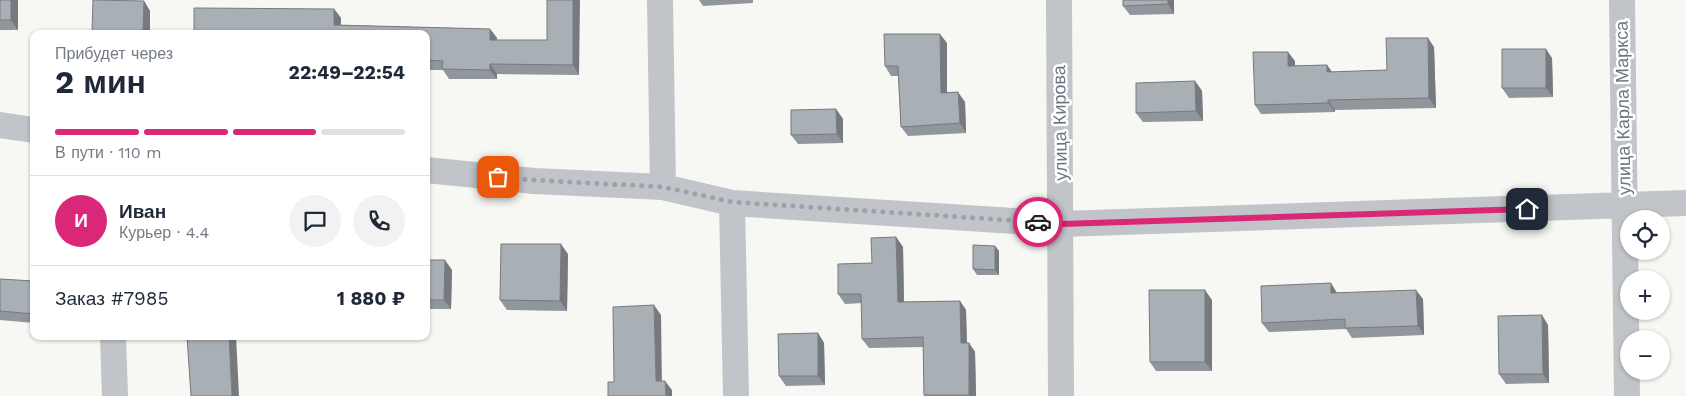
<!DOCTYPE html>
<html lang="ru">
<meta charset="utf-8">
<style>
:root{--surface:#fff;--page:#f2f2f3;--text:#1f2937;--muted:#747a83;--line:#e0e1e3;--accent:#db2777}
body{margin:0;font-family:"Work Sans",sans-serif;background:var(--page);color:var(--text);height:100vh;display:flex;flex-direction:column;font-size:19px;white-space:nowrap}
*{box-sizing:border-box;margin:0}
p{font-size:16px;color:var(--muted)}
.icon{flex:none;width:28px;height:28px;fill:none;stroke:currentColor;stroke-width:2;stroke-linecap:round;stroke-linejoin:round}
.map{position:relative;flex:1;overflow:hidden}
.panel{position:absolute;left:30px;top:30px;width:400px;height:310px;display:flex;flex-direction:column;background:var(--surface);border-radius:10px;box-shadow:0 1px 4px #0004}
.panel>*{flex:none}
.buttons{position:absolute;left:1620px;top:210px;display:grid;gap:10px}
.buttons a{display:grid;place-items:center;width:50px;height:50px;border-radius:50%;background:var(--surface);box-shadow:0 1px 4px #0004;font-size:25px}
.pin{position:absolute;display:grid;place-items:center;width:42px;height:42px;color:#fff;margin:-21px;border-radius:10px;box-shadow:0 2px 8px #0006}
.courier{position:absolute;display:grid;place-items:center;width:50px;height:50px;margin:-25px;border:4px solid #db2777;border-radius:50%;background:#fff;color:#222;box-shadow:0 1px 6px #0007}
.head em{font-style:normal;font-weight:700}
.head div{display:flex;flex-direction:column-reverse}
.head{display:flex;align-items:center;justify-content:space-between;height:85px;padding:0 25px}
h1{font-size:32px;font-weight:700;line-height:38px}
.bar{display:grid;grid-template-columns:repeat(4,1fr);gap:8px 5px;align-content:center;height:60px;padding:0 25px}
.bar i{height:6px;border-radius:4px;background:var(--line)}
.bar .on{background:var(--accent)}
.bar p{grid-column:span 4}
.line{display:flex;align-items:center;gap:12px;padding:0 25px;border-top:1px solid var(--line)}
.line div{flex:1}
.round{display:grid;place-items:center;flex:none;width:52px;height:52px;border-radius:26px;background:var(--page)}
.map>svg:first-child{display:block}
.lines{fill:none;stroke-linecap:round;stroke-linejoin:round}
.street{stroke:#c1c4c8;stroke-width:26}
.wall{fill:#90969c}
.shaded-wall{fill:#767a7f}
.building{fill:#a8afb5;stroke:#767a7f}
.done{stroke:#9aa3ab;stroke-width:5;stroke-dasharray:0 9}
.route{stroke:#db2777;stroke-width:6}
.labels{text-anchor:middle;stroke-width:5;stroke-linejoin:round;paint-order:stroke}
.street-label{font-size:18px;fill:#687683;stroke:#fff}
</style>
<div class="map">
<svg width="1686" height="396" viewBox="0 0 1686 396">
<rect width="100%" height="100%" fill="#f7f7f4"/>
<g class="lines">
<path class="street" d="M 660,0 L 663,187
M 1059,0 L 1061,396
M 1622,0 L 1627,396
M 0,125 L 34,130
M 426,170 L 534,181 L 663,187 L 732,203 L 1061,224 L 1686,203
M 732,203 L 736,396
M 113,336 L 115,396"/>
</g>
<path class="wall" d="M 0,0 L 18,0 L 18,30 L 0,30 Z
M 547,0 L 579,75 L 497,74 L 497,79 L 449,79 L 443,70 L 426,70 L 426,34 L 194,34 L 334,9 L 341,18 L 341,25 L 490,29 L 497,38 L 497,40 L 547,40 Z
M 699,0 L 753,0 L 753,3 L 703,6 Z
M 1174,0 L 1174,14 L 1130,15 L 1123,6 Z
M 144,1 L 150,11 L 150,34 L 94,34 L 92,32 Z
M 947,43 L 947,93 L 965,102 L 966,133 L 908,136 L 901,127 L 898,76 L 891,76 L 885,66 Z
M 1434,47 L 1436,108 L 1335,110 L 1335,112 L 1261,114 L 1255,105 L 1295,61 L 1295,66 L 1327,65 L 1332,72 L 1387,70 Z
M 1552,58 L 1553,97 L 1509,98 L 1502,88 Z
M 1195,81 L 1202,91 L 1203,121 L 1143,122 L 1136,113 Z
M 836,109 L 843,119 L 843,143 L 798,144 L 791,135 Z
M 896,237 L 903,247 L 904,302 L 960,301 L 966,310 L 967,343 L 969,343 L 975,352 L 976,396 L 924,396 L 923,347 L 869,348 L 862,339 L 862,303 L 845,304 L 838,294 L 872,263 Z
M 995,246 L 999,251 L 999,275 L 977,275 L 973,269 Z
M 568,254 L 567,311 L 507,310 L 500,300 Z
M 426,260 L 452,270 L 451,309 L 426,309 Z
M 0,279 L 34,281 L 34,323 L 0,320 Z
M 1337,293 L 1423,299 L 1424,335 L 1352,338 L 1346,329 L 1269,332 L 1262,323 Z
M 1212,300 L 1212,371 L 1156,371 L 1150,362 Z
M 1548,325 L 1549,383 L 1506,384 L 1499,374 Z
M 818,333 L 824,343 L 825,385 L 786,386 L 779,376 Z"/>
<path class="shaded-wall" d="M 11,0 L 18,0 L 18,30 L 11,20 Z
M 573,0 L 580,0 L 579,75 L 573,65 Z
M 1168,0 L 1174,0 L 1174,14 L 1168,4 Z
M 144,1 L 150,11 L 150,34 L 144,34 L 143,32 Z
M 334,9 L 341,18 L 340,34 L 334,25 Z
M 490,29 L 497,38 L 497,49 L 490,40 Z
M 940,34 L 947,43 L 947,103 L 941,93 Z
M 1428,38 L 1434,47 L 1436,108 L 1429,98 Z
M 1546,49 L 1552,58 L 1553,97 L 1546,88 Z
M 1288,52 L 1295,61 L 1295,75 L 1288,66 Z
M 490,64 L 497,74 L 497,79 L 490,70 Z
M 1327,65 L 1334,75 L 1327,72 Z
M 1195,81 L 1202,91 L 1203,121 L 1196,111 Z
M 958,92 L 965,102 L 966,133 L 960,123 Z
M 1328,100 L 1335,110 L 1335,112 L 1328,103 Z
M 836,109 L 843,119 L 843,143 L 837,134 Z
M 896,237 L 903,247 L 904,311 L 898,302 Z
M 561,244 L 568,254 L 567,311 L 560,301 Z
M 995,246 L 999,251 L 999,275 L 995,270 Z
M 445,260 L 452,270 L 451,309 L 444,300 Z
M 1331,283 L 1337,293 L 1331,293 Z
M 1205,290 L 1212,300 L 1212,371 L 1205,362 Z
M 1416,290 L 1423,299 L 1424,335 L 1418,326 Z
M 960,301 L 966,310 L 967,352 L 961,343 Z
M 654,305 L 661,315 L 662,391 L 656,381 Z
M 1542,315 L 1548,325 L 1549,383 L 1543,374 Z
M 818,333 L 824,343 L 825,385 L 818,376 Z
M 229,336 L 236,336 L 239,396 L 232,396 Z
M 969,343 L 975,352 L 976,396 L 970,396 L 969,395 Z
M 665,381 L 672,390 L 672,396 L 666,396 Z"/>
<path class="building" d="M 0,0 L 11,0 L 11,20 L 0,20 Z
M 93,0 L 144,1 L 143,32 L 92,32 Z
M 547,0 L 573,0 L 573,65 L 490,64 L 490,70 L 442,69 L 443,61 L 426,60 L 426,34 L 194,34 L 194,8 L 334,9 L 334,25 L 490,29 L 490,40 L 547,40 Z
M 1123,0 L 1168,0 L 1168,4 L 1123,6 Z
M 884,34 L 940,34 L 941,93 L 958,92 L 960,123 L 901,127 L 898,66 L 885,66 Z
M 1386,38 L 1428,38 L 1429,98 L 1328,100 L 1328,103 L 1255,105 L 1253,52 L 1288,52 L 1288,66 L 1327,65 L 1327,72 L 1387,70 Z
M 1502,49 L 1546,49 L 1546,88 L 1502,88 Z
M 1195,81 L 1196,111 L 1136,113 L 1136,83 Z
M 836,109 L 837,134 L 791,135 L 791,110 Z
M 896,237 L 898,302 L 960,301 L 961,343 L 969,343 L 969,395 L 924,395 L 923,337 L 862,339 L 861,294 L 838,294 L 838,264 L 872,263 L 871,238 Z
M 501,244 L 561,244 L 560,301 L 500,300 Z
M 973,245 L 995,246 L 995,270 L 973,269 Z
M 426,260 L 445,260 L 444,300 L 426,300 Z
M 0,279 L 34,281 L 34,314 L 0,311 Z
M 1331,283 L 1331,293 L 1416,290 L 1418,326 L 1345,328 L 1345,319 L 1262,323 L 1261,286 Z
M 1149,290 L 1205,290 L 1205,362 L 1150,362 Z
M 654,305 L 656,381 L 665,381 L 666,396 L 608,396 L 608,382 L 614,382 L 613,307 Z
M 1542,315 L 1543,374 L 1499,374 L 1498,316 Z
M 818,333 L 818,376 L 779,376 L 778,334 Z
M 187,336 L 229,336 L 232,396 L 191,396 Z"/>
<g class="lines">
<path class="done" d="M 498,177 L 534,180 L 663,187 L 732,202 L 1038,222"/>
<path class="route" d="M 1038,222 L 1061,224 L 1527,209"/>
</g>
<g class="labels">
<g class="street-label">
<text transform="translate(1623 108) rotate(-91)" y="6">улица Карла Маркса</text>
<text transform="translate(1060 123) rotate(-91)" y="6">улица Кирова</text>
</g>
</g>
</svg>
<div class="buttons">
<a><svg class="icon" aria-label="locate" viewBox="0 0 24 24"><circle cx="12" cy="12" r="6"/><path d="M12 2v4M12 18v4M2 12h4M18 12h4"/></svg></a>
<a>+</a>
<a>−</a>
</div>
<div class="pin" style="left:498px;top:177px;background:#ea580c"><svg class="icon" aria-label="bag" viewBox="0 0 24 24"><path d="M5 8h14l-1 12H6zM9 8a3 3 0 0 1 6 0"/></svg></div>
<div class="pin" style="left:1527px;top:209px;background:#1f2937"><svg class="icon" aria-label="home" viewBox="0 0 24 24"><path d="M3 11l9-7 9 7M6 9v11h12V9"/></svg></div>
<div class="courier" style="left:1038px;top:222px"><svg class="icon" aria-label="car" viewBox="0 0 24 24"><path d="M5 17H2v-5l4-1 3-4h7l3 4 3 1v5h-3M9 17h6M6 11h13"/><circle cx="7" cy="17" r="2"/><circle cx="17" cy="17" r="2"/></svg></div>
<section class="panel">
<div class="head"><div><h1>2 мин</h1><p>Прибудет через</p></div><em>22:49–22:54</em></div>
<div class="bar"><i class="on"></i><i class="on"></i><i class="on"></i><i></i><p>В пути · 110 m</p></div>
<div class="line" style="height:90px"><b class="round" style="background:var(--accent);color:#fff">И</b><div><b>Иван</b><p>Курьер · 4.4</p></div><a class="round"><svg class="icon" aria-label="chat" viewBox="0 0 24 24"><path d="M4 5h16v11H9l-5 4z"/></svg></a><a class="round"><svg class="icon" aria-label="phone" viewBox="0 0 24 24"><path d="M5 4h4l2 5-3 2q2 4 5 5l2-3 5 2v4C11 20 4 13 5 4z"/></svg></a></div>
<div class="line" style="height:65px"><div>Заказ #7985</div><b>1 880 ₽</b></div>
</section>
</div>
